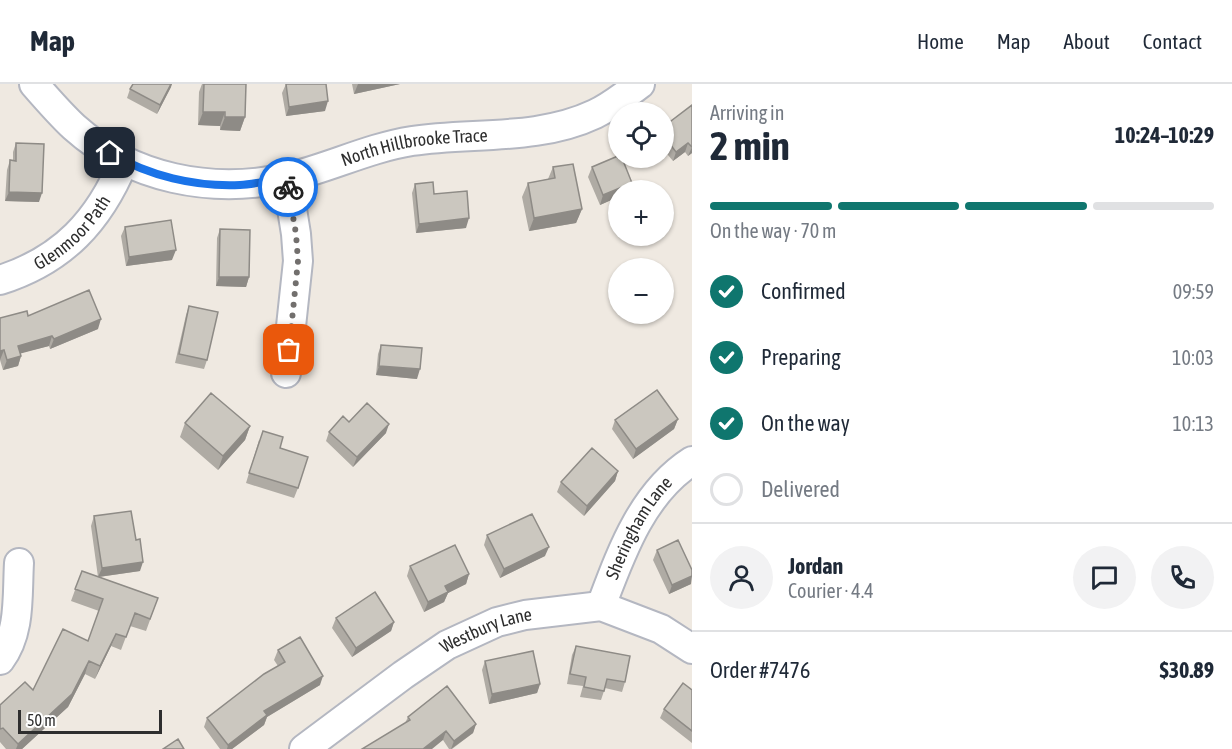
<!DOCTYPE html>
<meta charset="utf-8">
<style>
:root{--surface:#fff;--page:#f2f2f3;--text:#1f2937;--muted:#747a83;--line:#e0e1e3;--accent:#0f766e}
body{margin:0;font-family:"Asap Condensed",sans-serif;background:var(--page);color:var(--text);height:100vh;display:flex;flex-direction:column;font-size:22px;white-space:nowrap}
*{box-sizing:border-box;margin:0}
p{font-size:20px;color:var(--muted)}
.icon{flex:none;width:33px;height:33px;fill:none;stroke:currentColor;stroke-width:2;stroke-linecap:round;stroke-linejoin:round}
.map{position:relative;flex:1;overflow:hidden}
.panel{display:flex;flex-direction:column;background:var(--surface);width:540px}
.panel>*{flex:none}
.buttons{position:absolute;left:608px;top:18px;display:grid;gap:12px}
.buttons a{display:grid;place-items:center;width:66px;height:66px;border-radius:50%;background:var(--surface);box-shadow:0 2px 4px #0004;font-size:30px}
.scale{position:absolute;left:18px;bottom:15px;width:144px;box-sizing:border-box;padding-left:6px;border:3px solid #2e2e2e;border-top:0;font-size:16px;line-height:21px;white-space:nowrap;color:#2e2e2e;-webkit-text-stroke:4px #fff;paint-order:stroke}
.pin{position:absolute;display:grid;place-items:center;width:51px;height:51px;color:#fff;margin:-26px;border-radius:12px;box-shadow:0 3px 9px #0006}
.courier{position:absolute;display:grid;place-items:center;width:60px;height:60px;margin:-30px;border:4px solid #1a73e8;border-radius:50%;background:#fff;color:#222;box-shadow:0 2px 8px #0007}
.head em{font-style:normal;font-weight:700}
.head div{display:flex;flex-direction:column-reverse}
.head{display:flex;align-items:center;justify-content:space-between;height:102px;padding:0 18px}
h1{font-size:39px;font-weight:700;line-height:45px}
.bar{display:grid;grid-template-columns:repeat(4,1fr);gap:9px 6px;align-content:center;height:72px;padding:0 18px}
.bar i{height:8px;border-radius:4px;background:var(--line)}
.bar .active{background:var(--accent)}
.bar p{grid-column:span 4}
.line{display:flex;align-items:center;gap:15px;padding:0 18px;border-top:2px solid var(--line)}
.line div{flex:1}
.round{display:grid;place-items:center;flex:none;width:63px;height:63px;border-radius:32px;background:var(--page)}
ol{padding:0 18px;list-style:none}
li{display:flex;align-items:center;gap:18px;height:66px}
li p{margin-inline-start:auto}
li .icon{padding:6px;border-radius:50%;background:var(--accent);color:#fff;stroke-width:4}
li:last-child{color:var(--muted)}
li i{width:33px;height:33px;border:3px solid var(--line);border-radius:50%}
header{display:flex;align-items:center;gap:36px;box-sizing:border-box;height:84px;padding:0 30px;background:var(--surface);border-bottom:2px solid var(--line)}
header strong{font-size:28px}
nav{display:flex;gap:33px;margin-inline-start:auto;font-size:21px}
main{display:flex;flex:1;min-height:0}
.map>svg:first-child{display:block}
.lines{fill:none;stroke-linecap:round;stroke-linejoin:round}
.minor-casing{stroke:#b4b7c1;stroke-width:32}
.minor{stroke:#fff;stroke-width:28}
.wall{fill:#afaba4}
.shaded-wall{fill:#8e8b86}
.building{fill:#cbc7bf;stroke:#8e8b86;stroke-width:1.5}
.done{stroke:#726f6d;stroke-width:6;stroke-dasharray:0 10.8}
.route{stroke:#1a73e8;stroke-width:8}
.labels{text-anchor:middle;stroke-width:4.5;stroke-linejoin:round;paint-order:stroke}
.street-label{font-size:18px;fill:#2e2e2e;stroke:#fff}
</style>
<header>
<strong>Map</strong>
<nav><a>Home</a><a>Map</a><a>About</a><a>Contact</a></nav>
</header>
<main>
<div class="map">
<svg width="692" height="665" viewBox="0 0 692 665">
<rect width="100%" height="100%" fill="#efe9e1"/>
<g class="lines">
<g class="minor-casing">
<g id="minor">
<path id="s1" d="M 34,0 C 47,15 60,30 74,43 C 132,95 211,110 286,94 C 329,84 368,64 412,57 C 472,48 538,57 595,30 C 612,22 625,11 640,0"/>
<path id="s2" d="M 0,196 C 63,176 99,137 124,77"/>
<path d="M 286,289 L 298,177 L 296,150 L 287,94"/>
<path id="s3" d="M 601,522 C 621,469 642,409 692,377"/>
<path d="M 0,576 C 21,548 17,512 19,479"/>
<path id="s4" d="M 304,665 L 403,591 L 447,561 L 497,538 L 525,531 L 601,522 L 661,545 L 692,565"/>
</g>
</g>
<use href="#minor" class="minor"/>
</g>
<path class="wall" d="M 202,0 L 246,0 L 245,33 L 240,47 L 220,46 L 220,42 L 198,41 L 199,8 Z
M 286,0 L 325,27 L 286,32 L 282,9 Z
M 352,0 L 400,0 L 354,10 Z
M 171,3 L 157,30 L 127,14 L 130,5 Z
M 692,21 L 692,69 L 688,72 L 685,68 L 673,77 L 663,65 L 663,43 Z
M 16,59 L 39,118 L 5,117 L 7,86 L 10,76 L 13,76 L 13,68 Z
M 553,83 L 582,125 L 576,139 L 529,147 L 522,113 L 528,99 L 548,95 Z
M 592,83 L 632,99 L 630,106 L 618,106 L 618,113 L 600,121 L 588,93 Z
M 415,100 L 434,110 L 466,144 L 416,149 L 412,109 Z
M 125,143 L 172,176 L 126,182 L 121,152 Z
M 220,145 L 249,193 L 246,203 L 216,202 L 217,154 Z
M 189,222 L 207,276 L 204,285 L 175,279 L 186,231 Z
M 28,232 L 98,245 L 50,265 L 49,262 L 20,269 L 21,272 L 18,282 L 3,286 L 0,276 L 0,234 Z
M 381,261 L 417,295 L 376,291 L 378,270 Z
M 678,335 L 674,345 L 633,375 L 612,345 L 615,336 Z
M 185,339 L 250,342 L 245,356 L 218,386 L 180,353 Z
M 329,348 L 386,349 L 353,383 L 326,357 Z
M 259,356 L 298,404 L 294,414 L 246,399 Z
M 618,387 L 615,397 L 584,432 L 557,408 L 561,398 Z
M 94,432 L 140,487 L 99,493 L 158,514 L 146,547 L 130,542 L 121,566 L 111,562 L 95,595 L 85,590 L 68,623 L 22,665 L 6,665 L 0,658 L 0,621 L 33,606 L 88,557 L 99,527 L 71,517 L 82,487 L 98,493 L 91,442 Z
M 487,451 L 545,472 L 500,494 L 484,461 Z
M 657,466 L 691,500 L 669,510 L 653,476 Z
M 410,482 L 469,490 L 466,500 L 448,509 L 444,518 L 424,528 L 407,492 Z
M 336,534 L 394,538 L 391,547 L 352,573 L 332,544 Z
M 576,562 L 625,598 L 622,608 L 605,604 L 601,616 L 580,613 L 583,602 L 567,600 L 572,571 Z
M 278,566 L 320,601 L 267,633 L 264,641 L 232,665 L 220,665 L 204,643 L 207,634 L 278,582 L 274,576 Z
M 485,577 L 540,600 L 537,609 L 489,620 L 482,586 Z
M 692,606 L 692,659 L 660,634 L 664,625 Z
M 408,633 L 476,640 L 473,649 L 452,665 L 449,665 L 443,656 L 405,639 Z"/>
<path class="shaded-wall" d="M 171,0 L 172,0 L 171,3 L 157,30 L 160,21 Z
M 358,0 L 400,0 L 354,10 Z
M 328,17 L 325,27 L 286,32 L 289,23 Z
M 203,28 L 225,28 L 220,42 L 198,41 Z
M 225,33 L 245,33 L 240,47 L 220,46 Z
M 688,59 L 685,68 L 673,77 L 676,68 Z
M 692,63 L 692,69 L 688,72 Z
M 632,99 L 630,106 L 618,106 L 618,113 L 600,121 L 603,111 Z
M 9,108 L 42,109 L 39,118 L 5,117 Z
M 582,125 L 576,139 L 529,147 L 534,134 Z
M 469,134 L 466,144 L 416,149 L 419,140 Z
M 176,166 L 172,176 L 126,182 L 129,173 Z
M 219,193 L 249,193 L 246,203 L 216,202 Z
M 101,235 L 98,245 L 50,265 L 54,255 Z
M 52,252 L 49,262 L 15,271 L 18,262 Z
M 4,266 L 0,276 L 0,267 Z
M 21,272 L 18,282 L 3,286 L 7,276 Z
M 379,282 L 420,285 L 417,295 L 376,291 Z
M 678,335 L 674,345 L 633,375 L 636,365 Z
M 389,340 L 386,349 L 353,383 L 357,373 Z
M 250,342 L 245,356 L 218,386 L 223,372 Z
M 618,387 L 615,397 L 584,432 L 587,422 Z
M 549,463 L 545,472 L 500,494 L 504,485 Z
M 143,478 L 140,487 L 98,493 L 102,484 Z
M 469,490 L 466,500 L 448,509 L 444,518 L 424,528 L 428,518 L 445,502 Z
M 692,492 L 691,500 L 669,510 L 672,501 Z
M 394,538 L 391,547 L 352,573 L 356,564 Z
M 116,550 L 111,562 L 95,595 L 100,582 Z
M 89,577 L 85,590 L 68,623 L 22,665 L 16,665 L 18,660 Z
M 323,592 L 320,601 L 267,633 L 264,641 L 232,665 L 227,665 L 228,661 L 264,627 Z
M 540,600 L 537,609 L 489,620 L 492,610 Z
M 476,640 L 473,649 L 451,665 L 454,657 Z
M 446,647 L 443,656 L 432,665 L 423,665 Z"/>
<path class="building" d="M 133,0 L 171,0 L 160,21 L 130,5 Z
M 204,0 L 246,0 L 245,33 L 225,33 L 225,28 L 203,28 Z
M 286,0 L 326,0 L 328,17 L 289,23 Z
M 692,21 L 692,63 L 688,59 L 676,68 L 663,51 L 663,43 Z
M 16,59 L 44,60 L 42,109 L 9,108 L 10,76 L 16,77 Z
M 618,72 L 618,74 L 622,74 L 632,99 L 603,111 L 592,83 Z
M 573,80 L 582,125 L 534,134 L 528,99 L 555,94 L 553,83 Z
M 433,98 L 434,110 L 467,107 L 469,134 L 419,140 L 415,100 Z
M 171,136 L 176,166 L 129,173 L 125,143 Z
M 220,145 L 250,146 L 249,193 L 219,193 Z
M 89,206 L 101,235 L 54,255 L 52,252 L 18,262 L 21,272 L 7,276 L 4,266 L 0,267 L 0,234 L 27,227 L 28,232 Z
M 189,222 L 218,228 L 207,276 L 179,270 Z
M 381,261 L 422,264 L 420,285 L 379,282 Z
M 657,306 L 678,335 L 636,365 L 615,336 Z
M 211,309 L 250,342 L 223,372 L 185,339 Z
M 367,319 L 389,340 L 357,373 L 329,348 L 343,332 L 349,338 Z
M 263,347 L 283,353 L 280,364 L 308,373 L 298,404 L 249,389 Z
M 592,364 L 618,387 L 587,422 L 561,398 Z
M 131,427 L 136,456 L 140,455 L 143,478 L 102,484 L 94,432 Z
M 532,430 L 549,463 L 504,485 L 487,451 Z
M 678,456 L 692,486 L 692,492 L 672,501 L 657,466 Z
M 455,461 L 469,490 L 445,502 L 448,508 L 428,518 L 410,482 Z
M 82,487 L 158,514 L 150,535 L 135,529 L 126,553 L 116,550 L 100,582 L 89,577 L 72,610 L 18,660 L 3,644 L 0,645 L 0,621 L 25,598 L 33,606 L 63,545 L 88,557 L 103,515 L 75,505 Z
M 375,508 L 394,538 L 356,564 L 336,534 Z
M 300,553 L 323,592 L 264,627 L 267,631 L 228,661 L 207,634 L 264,590 L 285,578 L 278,566 Z
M 576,562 L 630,572 L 625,598 L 607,595 L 604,607 L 584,603 L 586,593 L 570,590 Z
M 533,567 L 540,600 L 492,610 L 485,577 Z
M 683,599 L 692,606 L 692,647 L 664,625 Z
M 447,602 L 476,640 L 454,657 L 446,647 L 423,665 L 362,665 L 410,636 L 408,633 Z
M 178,655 L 184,665 L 163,665 Z"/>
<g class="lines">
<path class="done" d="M 288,103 L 296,150 L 298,177 L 289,266"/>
<path class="route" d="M 110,69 C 149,92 195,103 240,101 C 256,100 271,96 287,94 L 288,103"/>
</g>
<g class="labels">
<g class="street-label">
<text dy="6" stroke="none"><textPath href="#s1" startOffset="418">North Hillbrooke Trace</textPath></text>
<text dy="6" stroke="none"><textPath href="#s2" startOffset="88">Glenmoor Path</textPath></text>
<text dy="6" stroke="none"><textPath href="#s3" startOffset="87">Sheringham Lane</textPath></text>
<text dy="6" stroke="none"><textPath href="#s4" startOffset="219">Westbury Lane</textPath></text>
</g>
</g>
</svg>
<div class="buttons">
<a><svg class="icon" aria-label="locate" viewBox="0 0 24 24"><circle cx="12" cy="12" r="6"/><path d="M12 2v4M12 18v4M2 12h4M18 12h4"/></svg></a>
<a>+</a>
<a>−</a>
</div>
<div class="scale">50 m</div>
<div class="pin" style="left:289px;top:266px;background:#ea580c"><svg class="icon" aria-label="bag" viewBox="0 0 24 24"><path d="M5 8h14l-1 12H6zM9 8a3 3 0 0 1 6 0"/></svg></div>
<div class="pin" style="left:110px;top:69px;background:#1f2937"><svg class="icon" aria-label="home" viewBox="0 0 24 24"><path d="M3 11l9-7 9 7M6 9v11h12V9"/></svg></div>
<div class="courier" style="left:288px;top:103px"><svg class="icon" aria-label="bike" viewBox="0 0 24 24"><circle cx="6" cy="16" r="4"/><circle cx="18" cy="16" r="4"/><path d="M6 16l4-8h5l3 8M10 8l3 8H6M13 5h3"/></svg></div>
</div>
<section class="panel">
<div class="head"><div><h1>2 min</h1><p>Arriving in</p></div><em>10:24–10:29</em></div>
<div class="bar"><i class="active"></i><i class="active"></i><i class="active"></i><i></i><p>On the way · 70 m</p></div>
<ol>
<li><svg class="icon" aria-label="check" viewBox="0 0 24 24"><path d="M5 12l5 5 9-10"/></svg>Confirmed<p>09:59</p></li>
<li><svg class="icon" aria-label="check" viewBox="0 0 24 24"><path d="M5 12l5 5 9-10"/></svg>Preparing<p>10:03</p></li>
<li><svg class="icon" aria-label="check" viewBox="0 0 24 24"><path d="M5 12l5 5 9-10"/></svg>On the way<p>10:13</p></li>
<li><i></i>Delivered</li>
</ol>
<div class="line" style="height:108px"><a class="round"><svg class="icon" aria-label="person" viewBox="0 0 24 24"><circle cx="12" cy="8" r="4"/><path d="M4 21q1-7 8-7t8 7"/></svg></a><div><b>Jordan</b><p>Courier · 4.4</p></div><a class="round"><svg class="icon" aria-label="chat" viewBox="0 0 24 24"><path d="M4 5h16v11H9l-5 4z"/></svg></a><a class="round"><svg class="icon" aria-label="phone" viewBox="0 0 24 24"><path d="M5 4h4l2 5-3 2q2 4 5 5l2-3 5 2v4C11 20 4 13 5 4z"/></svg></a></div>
<div class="line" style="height:78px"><div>Order #7476</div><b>$30.89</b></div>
</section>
</main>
